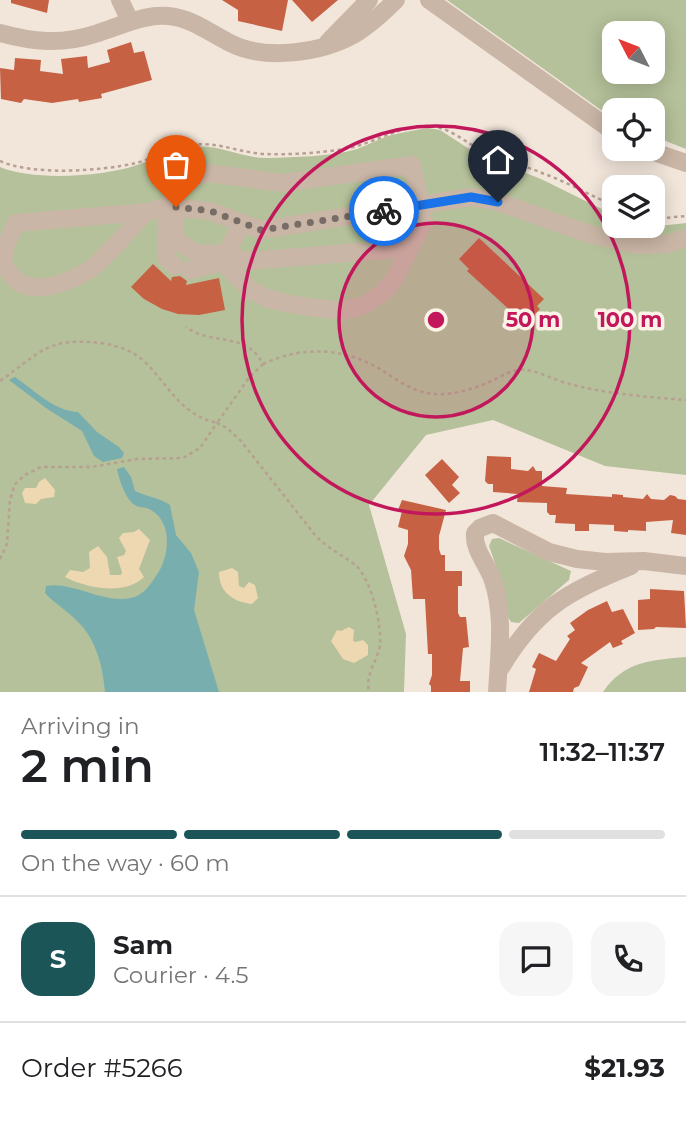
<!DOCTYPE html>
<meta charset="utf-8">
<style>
:root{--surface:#fff;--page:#f6f6f6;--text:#202124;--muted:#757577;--line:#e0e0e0;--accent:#1c5558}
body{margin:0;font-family:Montserrat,sans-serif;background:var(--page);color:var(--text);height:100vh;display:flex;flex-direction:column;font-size:26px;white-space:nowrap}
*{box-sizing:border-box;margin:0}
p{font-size:23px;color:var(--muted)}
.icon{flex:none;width:38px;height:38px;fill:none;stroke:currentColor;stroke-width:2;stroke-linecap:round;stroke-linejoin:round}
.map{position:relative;height:692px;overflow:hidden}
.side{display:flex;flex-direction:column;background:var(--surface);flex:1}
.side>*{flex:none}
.needle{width:46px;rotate:312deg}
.buttons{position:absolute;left:602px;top:21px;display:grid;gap:14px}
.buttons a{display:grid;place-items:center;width:63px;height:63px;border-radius:14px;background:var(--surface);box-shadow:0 4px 18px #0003;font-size:35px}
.pin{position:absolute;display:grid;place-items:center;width:60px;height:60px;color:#fff;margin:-72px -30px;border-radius:50% 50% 50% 0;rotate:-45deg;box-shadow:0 0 7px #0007}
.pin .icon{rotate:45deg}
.courier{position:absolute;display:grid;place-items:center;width:70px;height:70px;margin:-35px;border:5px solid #1a73e8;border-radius:50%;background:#fff;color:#222;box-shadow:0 2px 9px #0007}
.head em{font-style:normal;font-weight:600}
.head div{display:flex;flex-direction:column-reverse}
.head{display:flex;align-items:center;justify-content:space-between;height:119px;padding:0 21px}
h1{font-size:46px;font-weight:600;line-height:52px}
.bar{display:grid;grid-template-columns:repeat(4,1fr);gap:10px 7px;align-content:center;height:84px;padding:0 21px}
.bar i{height:9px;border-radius:5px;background:var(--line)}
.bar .current{background:var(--accent)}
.bar p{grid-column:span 4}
.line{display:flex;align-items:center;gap:18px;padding:0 21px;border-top:2px solid var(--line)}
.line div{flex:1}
.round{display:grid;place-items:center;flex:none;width:74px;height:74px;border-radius:21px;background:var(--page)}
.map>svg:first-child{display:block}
.green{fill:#b5c19a;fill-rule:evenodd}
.sand{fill:#eed8b1}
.water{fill:#79aeaf}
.building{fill:#c76143}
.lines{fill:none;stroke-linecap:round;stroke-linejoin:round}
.path{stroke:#b6a091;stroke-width:2.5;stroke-dasharray:3.5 3.5;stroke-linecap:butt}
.minor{stroke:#cab6a6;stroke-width:18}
.done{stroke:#786d66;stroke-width:7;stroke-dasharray:0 12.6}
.route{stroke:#1a73e8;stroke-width:9}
.ring{fill:none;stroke:#c2185b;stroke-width:3.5}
.centre{fill:#c2185b;stroke:#faf1e7;stroke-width:3.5}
.ring-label{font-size:21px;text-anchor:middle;font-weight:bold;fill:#c2185b;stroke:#faf1e7;stroke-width:7;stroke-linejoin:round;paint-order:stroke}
</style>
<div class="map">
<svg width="686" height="692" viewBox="0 0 686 692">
<rect width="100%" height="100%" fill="#f2e6db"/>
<path class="green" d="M 447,0 L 686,0 L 686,149 L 653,136 L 653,110 L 614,110 L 614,118 L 611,117 ZM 614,33 L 653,33 L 653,72 L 614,72 Z
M 428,128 L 440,130 L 477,154 L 541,179 L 614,215 L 614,226 L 650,227 L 686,223 L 686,475 L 605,466 L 493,420 L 426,435 L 369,505 L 406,634 L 404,692 L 0,692 L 0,167 C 33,181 103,177 137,165 C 155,159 173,149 193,147 C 219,144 241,158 266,158 C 295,157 329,157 357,149 C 369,145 380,138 392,135 C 403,132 416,130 428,128 Z
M 499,538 L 571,571 L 569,580 L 519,623 L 511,622 L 508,617 L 503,586 L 489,546 L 492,539 Z
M 686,657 L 686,692 L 603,692 C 624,661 652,660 686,657 Z"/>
<path class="sand" d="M 45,478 L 55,490 L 54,497 L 41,499 L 36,504 L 25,503 L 22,493 L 25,488 L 36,488 L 39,482 Z
M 139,529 L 150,540 L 139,569 L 144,577 C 125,596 86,588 65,577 L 70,570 L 83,572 L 90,568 L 89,552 L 98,546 L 107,557 L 110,575 L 121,575 L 122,572 L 117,557 L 124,555 L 126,551 L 119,538 L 123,533 L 134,532 Z
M 232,568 L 238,572 L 239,586 L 244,588 L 249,582 L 255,585 L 258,598 L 252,604 C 233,602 219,592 219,572 Z
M 349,627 L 354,630 L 353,641 L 356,642 L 363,640 L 368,645 L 368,655 L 354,663 L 343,659 L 331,641 L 337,630 L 341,631 Z"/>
<path class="water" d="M 15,377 C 34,390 54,411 78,412 L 97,432 L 119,447 L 124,453 L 122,458 L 103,462 L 94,456 L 82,431 L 46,408 L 9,380 Z
M 124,467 L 131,477 L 135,491 C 147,497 158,497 170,505 L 176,535 L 191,553 L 199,572 L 194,610 L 219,692 L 105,692 C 103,667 96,639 78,622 C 68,611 55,604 45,593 L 46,586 C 73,581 102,604 131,598 C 145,595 151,583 158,573 C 170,554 172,522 151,510 C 145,506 138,509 132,503 C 124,495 119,479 117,469 Z"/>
<path class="building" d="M 11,0 L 49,0 L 47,13 L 11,3 Z
M 222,0 L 288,0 L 282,31 L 238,21 L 238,10 Z
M 292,0 L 338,0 L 312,22 Z
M 131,42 L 134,53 L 144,51 L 152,80 L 101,94 L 102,98 L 79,102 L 78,99 L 52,103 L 24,99 L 21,103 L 1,99 L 0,68 L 14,70 L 15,58 L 41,60 L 40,71 L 63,74 L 61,59 L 87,56 L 88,68 L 110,62 L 107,50 Z
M 479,238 L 544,299 L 537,306 L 540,309 L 533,316 L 530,313 L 526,318 L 516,308 L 512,312 L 467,271 L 469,269 L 459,259 Z
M 153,264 L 171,281 L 172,277 L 180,276 L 187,281 L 186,285 L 219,278 L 225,310 L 199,315 L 178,314 L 162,309 L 144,299 L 131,287 Z
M 487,456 L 511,457 L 511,469 L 528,471 L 533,466 L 536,471 L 542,471 L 542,486 L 567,488 L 566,494 L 612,497 L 612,494 L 623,495 L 623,497 L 643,499 L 647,494 L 651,499 L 664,500 L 670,495 L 675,496 L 678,499 L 686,500 L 686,535 L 671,533 L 673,520 L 646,522 L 646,531 L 628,530 L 628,532 L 614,531 L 614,525 L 589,524 L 589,531 L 575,531 L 575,524 L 555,523 L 556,515 L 550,515 L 547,512 L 547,503 L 517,502 L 518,494 L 493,492 L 493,484 L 488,484 L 485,481 Z
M 442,459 L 459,477 L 452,485 L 460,493 L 449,503 L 425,475 Z
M 402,500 L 446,510 L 439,536 L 439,549 L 441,555 L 445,555 L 445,571 L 462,571 L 462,586 L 458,586 L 458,613 L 460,617 L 466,617 L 469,647 L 463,648 L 460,681 L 470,681 L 470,692 L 431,692 L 431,686 L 429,684 L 432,675 L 432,654 L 428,654 L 425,599 L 413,599 L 411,570 L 404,556 L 408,544 L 408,530 L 398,527 L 402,511 L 398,510 Z
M 650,589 L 684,591 L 686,628 L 656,627 L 654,629 L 638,630 L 638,600 L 650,599 Z
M 607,601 L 612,612 L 623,609 L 635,633 L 621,641 L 623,644 L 613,648 L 610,642 L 581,663 L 588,667 L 579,686 L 574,688 L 573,692 L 529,692 L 536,669 L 532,667 L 539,653 L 556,661 L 570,639 L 567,636 L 575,630 L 570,623 L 588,610 Z"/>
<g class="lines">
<path class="path" d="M 0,161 C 33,176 101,171 136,163 C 155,158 172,148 191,145 C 217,141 240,153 265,154 C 290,155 319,153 344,149 C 374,144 399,125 430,126 C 449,127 466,143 483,151 C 502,160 523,165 542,173 C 567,182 590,195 614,206
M 653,219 L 686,216
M 263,364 C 302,346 342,347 380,369 C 394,378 410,390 427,393 C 447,397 471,390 489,382 C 499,378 508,371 519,370 C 535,368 554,381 570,384 C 607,394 648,397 686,400
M 0,381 C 41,352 47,337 101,343 C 118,346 132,350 145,362 C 170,387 180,414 217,423 L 248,379 L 263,364 C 246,331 212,346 186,327
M 0,559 L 7,544 L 10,500 L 15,484 L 25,475 L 41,467 L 91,467 L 137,459 L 183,458 L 200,448 L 217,423 L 227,428 L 241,441 L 315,535 C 327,548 341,554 354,564 C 371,577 382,625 380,645 C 377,663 365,673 369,692"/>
<path class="minor" d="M 120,0 L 130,21
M 429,0 L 614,132
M 0,33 C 32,42 62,45 95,34 C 115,28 135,18 156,16 C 186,13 206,31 230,43 C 265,61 322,53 355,34 C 370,25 383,13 396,0
M 328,42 L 369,0
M 645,149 L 686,163
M 146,212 C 130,228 102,264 84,273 C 63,285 26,298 10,273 C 8,270 5,268 4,264 C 1,251 11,234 16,223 L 146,212 L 167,207 L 210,211 L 261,230 L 471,197 L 498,202 L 589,234 L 637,245 L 667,244 L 686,238
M 175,223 L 174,239 L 196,253 L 226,254 L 247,261 L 410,248
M 222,262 L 242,223
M 175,266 L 167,259 L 167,207 L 185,182 L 195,177 L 208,173 L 283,183 L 412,165 L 424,220 L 395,278 L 383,293 L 364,305 L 343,311 L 301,306 L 268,299 L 251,290 L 222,262 L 190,270
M 500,669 C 536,608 567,592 631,566
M 497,692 C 499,655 505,614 492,578 C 487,564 473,549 475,533 L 480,528 L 493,523 L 549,552 L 577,559 L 605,562 L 644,561 L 686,566"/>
</g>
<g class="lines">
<path class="done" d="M 176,207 L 211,211 L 261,230 L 384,211"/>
<path class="route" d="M 384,211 L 471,197 L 498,202"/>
</g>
<circle cx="436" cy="320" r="97" fill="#c2185b" fill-opacity=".12"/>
<g class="ring">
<circle cx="436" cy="320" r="97"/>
<circle cx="436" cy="320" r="194"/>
</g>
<circle cx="436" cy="320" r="10" class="centre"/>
<g class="ring-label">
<text x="533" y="327">50 m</text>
<text x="630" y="327">100 m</text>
</g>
</svg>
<div class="buttons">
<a><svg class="needle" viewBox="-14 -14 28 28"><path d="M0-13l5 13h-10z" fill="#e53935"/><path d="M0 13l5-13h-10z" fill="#757577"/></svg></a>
<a><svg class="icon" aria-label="locate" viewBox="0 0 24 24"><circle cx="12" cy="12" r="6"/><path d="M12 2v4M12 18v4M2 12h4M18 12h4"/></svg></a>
<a><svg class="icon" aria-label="layers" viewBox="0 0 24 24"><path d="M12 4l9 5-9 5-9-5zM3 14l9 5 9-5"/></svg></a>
</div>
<div class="pin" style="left:176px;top:207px;background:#ea580c"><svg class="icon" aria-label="bag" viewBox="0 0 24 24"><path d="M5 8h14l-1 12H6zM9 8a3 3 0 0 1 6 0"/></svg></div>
<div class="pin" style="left:498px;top:202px;background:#1f2937"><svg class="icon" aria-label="home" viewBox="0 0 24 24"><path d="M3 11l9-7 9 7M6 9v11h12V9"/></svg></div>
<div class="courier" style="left:384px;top:211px"><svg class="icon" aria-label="bike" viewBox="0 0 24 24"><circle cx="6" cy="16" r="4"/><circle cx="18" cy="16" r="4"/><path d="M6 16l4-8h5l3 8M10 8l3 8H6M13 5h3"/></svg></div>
</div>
<section class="side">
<div class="head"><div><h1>2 min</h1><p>Arriving in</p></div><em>11:32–11:37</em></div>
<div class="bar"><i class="current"></i><i class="current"></i><i class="current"></i><i></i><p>On the way · 60 m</p></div>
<div class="line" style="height:126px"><b class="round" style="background:var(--accent);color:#fff">S</b><div><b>Sam</b><p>Courier · 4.5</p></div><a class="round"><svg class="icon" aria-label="chat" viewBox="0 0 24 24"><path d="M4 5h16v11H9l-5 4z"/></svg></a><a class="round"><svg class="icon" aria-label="phone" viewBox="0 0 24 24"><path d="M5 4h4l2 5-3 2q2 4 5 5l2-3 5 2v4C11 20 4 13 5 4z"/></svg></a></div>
<div class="line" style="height:91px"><div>Order #5266</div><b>$21.93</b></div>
</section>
